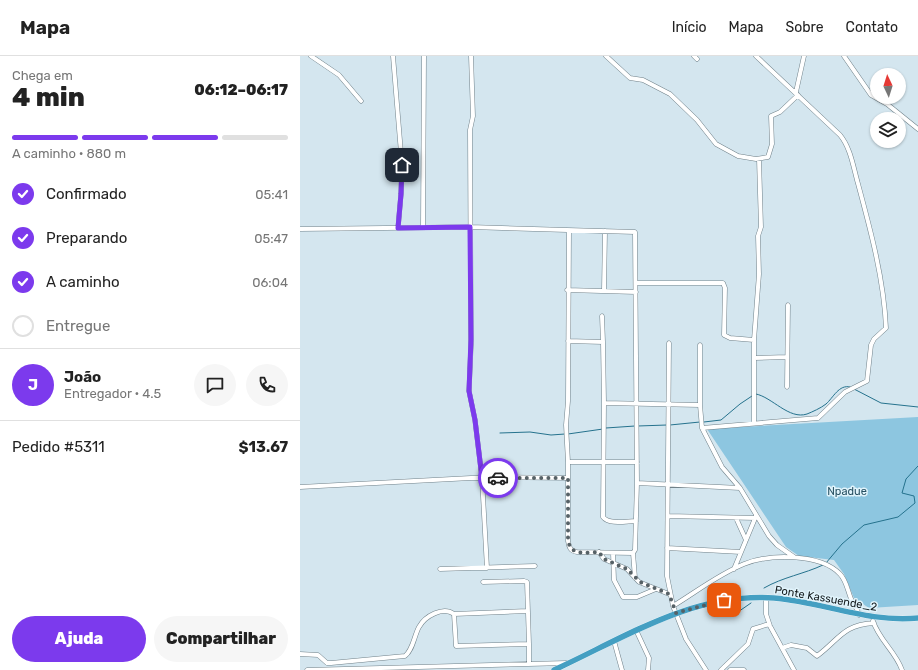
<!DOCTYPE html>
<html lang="pt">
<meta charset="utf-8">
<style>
:root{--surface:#fff;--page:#f6f6f6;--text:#222;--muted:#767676;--line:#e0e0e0;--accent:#7c3aed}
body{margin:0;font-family:Rubik,sans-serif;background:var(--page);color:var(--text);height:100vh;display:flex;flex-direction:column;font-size:15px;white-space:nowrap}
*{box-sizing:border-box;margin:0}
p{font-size:13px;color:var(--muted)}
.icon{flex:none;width:22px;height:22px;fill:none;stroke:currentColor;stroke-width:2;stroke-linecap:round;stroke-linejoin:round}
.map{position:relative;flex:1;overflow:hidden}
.side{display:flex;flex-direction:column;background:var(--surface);width:300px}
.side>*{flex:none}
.needle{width:26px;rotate:356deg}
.fabs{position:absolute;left:570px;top:12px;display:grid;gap:8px}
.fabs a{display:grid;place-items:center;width:36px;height:36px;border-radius:50%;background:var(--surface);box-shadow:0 1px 3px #0004;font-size:20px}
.pin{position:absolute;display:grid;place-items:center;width:34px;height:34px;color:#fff;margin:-17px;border-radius:8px;box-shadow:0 2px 6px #0006}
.courier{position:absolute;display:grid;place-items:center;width:40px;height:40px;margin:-20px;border:3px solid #7c3aed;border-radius:50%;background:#fff;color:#222;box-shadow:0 1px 5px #0007}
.overview em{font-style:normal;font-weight:800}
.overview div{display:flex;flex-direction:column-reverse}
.overview{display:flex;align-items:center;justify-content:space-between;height:68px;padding:0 12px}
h1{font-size:26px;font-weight:800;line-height:30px}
.bar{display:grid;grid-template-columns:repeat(4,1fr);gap:6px 4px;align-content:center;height:48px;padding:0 12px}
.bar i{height:5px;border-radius:3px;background:var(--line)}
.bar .selected{background:var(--accent)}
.bar p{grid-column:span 4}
.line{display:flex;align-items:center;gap:10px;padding:0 12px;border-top:1px solid var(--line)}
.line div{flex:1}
.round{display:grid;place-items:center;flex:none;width:42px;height:42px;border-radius:21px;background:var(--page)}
ol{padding:0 12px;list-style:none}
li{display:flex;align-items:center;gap:12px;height:44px}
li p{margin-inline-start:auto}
li .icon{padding:4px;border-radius:50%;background:var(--accent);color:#fff;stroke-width:4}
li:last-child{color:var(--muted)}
li i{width:22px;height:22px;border:2px solid var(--line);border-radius:50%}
.cta{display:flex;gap:8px;margin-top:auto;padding:8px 12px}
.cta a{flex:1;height:46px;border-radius:24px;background:var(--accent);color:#fff;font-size:16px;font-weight:800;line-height:46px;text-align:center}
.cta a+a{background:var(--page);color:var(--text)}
header{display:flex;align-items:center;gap:24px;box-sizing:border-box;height:56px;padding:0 20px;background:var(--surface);border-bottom:1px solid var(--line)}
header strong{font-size:19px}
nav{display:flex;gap:22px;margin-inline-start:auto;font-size:14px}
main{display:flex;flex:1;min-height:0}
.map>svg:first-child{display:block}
.green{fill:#8dc6e0}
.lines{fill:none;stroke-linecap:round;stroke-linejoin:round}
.stream{stroke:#25728d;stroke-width:1}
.minor-casing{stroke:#708189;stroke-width:5}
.highway-casing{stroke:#fff;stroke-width:6}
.minor{stroke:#fff;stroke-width:4}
.highway{stroke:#449fc2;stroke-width:5.5}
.done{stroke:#566166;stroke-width:4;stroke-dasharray:0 7.2}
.route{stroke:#7c3aed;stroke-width:5}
.labels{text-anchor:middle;stroke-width:3;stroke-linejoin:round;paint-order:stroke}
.park-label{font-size:11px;fill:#265062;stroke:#e1f4fc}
.street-label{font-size:11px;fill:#12191c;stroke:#e1f4fc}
</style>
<header>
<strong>Mapa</strong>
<nav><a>Início</a><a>Mapa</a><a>Sobre</a><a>Contato</a></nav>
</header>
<main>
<section class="side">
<div class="overview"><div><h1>4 min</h1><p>Chega em</p></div><em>06:12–06:17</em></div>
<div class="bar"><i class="selected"></i><i class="selected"></i><i class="selected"></i><i></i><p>A caminho · 880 m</p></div>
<ol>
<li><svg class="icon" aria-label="check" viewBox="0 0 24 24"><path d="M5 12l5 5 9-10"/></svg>Confirmado<p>05:41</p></li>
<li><svg class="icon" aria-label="check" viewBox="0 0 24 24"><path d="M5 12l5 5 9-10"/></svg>Preparando<p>05:47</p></li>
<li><svg class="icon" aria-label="check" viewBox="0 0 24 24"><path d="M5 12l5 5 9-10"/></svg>A caminho<p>06:04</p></li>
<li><i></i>Entregue</li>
</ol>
<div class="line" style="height:72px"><b class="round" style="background:var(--accent);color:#fff">J</b><div><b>João</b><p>Entregador · 4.5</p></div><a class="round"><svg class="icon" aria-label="chat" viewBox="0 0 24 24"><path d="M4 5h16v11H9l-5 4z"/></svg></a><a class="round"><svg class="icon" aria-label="phone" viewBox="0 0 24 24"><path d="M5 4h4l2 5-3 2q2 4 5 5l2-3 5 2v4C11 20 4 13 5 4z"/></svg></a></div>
<div class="line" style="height:52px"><div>Pedido #5311</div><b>$13.67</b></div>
<div class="cta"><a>Ajuda</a><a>Compartilhar</a></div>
</section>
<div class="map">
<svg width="618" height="614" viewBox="0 0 618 614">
<rect width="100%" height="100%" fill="#d4e6ef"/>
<path class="green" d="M 618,361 L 618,549 L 569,552 L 554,542 L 544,518 L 534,504 L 499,500 L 486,491 L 407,373 Z"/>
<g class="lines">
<path class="stream" d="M 554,333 L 581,347 L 618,351
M 456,338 C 472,341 489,364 507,358 C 512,356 521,352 526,348 C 533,342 539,328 550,331
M 404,366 L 421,364 L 440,348 L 452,340
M 370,369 L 400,366
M 338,370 L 367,369
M 306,372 L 335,370
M 200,377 L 230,376 L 251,379 L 265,378
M 268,378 L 303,373
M 526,507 L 542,488 L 564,469 L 598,461 L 615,447 L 614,440 L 602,437 L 606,423 L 618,410
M 464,532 C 483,521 504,518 523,509
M 414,560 L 435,558 L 451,547"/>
<g class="minor-casing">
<path id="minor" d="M 11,0 L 39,19 L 61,45
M 93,0 L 102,109 L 101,138 L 98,172
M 171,0 L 173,60 L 170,74 L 171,289 L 169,335 L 175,364 L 182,422 L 187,512
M 306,0 L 330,22 L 343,24 L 370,38 L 397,64 L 416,88 L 438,100 L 456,103 L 468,101 L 472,88 L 471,60 L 480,56 L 498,39
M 394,0 L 397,3
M 544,0 L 571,39 L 587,48 L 618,73
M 496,36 L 504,0
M 123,172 L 124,0
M 0,173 L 170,171 L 335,176 L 337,427 L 335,494 L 333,497 L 277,496 C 270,495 269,491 268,485 L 268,406 L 266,369 L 268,345 L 269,175
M 336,227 L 423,227 L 425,232 L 424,279 L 430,282 L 454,284 L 459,218 L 458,180 L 461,171 L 459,103
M 267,234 L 336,236
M 304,235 L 305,175
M 302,260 L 303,286
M 454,284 L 454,366
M 268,285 L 303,286 L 304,347 L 400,349
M 369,287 L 367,520 L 373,550
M 400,289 L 400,349 L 402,372 L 422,411 L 440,432 L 469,480 L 477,489 L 494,501
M 454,302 L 487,301
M 487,331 L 488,249
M 304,347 L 303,461 C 309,469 327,465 336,465
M 402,372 L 518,362 L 545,336 L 567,325 L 571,289 L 574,283 L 586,272 C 584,223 570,172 557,124 C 553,109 550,91 540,79 L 456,0
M 268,406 L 337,406
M 337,427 L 440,432
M 0,431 L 190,421 L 268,422
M 368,460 L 456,462
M 436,462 L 446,484
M 367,492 L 441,496
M 299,496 L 304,503 L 327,513 L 339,526 L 369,538
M 313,497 L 314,524 L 323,541 L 337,541 L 356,533
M 333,497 L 335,522
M 140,513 L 235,510
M 434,513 L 456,460
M 466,542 L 466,558 L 470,570 L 494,614
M 154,558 L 156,590 L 229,588 L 227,526 L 224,525 L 183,526
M 573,565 C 579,584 596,596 602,614
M 336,574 L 349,602 L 348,614
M 314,585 L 322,614
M 229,588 L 229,608
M 482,592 L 491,589 L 507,592 L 517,600 C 540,583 542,569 574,567
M 0,598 L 18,599 L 27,607 L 31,607 L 105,600 C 113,594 114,580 119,571 C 125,560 143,550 154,558 L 228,555
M 7,614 L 267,607
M 406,614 L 386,583 L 373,550 C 396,536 419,518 444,508 C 469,498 520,497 540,518 C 547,525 548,537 552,545 C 555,550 558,554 559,559
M 421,614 L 448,588 L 453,573 L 469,568
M 430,614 L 444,614"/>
</g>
<g class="highway-casing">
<path id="highway" d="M 254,614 C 324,582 393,536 474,542 C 523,546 568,567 618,562"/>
</g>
<use href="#minor" class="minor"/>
<use href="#highway" class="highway"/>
</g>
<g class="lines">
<path class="done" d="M 198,422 L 268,422 L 268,485 C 272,501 286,496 299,496 L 304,503 L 327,513 L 340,526 L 369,538 L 376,557 L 424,544"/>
<path class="route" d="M 102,109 L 101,138 L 98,172 L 170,171 L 171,283 L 169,335 L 175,364 L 182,422 L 198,422"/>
</g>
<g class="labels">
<g class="park-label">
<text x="547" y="439">Npadue</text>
</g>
<g class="street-label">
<text transform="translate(526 542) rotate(10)" y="4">Ponte Kassuende_2</text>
</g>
</g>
</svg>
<div class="fabs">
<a><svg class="needle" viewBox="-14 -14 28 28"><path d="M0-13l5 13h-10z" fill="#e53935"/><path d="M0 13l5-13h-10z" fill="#767676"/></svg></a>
<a><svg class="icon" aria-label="layers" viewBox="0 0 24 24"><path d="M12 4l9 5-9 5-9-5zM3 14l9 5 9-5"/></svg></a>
</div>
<div class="pin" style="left:424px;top:544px;background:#ea580c"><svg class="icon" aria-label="bag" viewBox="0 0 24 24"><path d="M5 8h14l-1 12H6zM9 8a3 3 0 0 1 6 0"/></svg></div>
<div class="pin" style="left:102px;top:109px;background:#1f2937"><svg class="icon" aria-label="home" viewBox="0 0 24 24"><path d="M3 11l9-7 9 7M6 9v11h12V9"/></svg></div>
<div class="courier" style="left:198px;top:422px"><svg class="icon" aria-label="car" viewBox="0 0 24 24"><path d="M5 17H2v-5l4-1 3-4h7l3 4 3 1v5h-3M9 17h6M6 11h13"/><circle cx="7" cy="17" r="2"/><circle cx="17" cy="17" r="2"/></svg></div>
</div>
</main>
